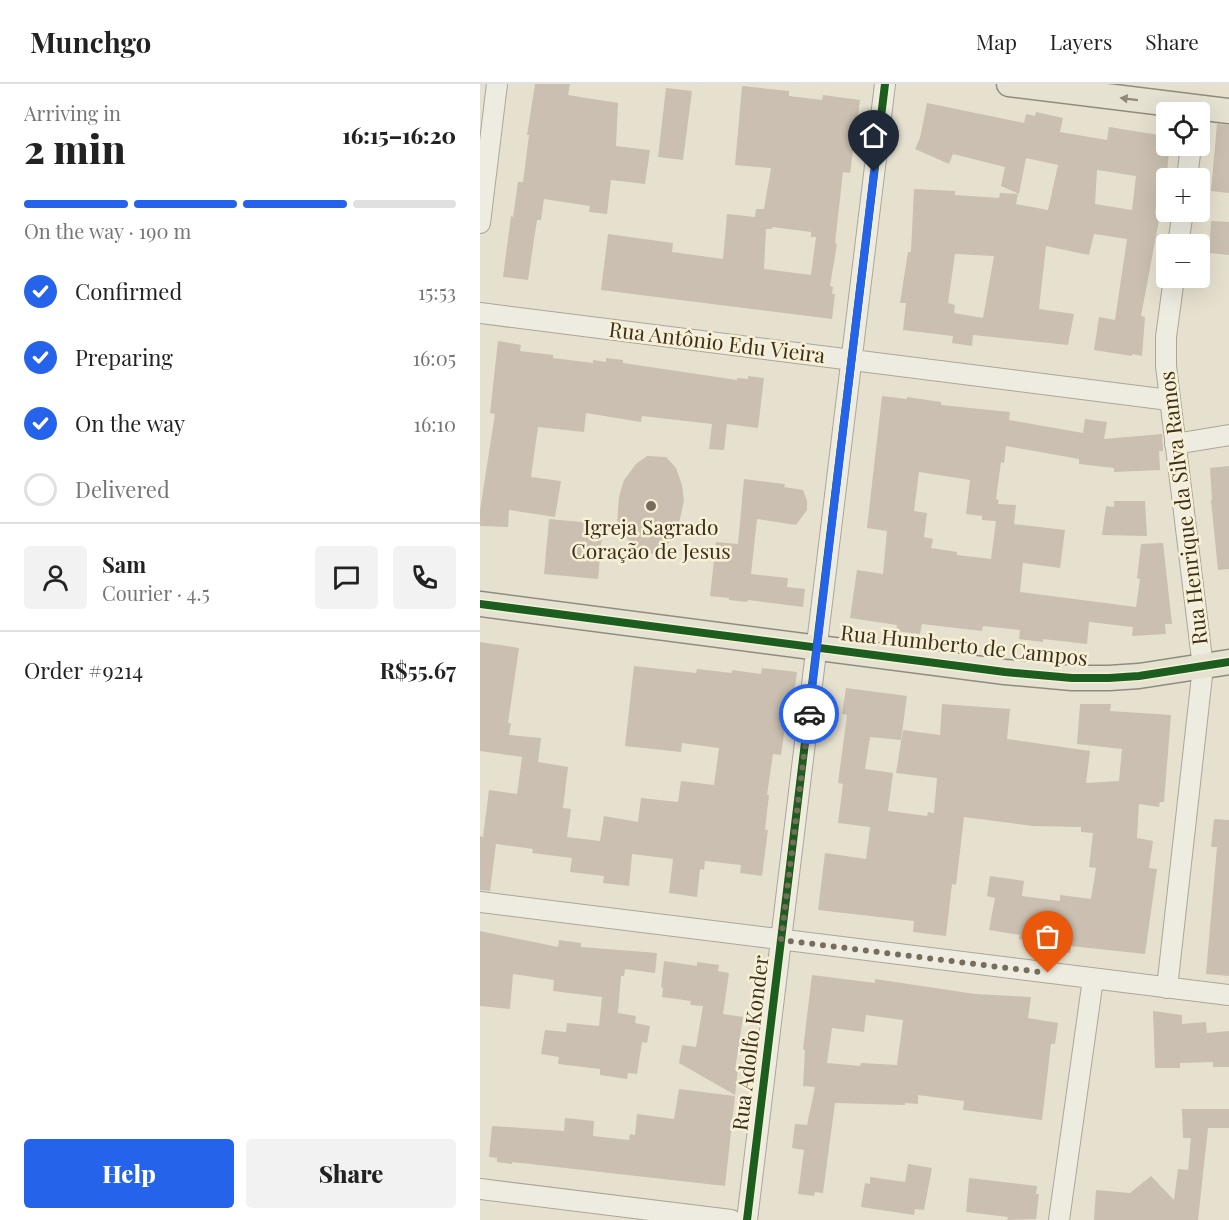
<!DOCTYPE html>
<meta charset="utf-8">
<style>
:root{--surface:#fff;--page:#f2f2f2;--text:#222;--muted:#767676;--line:#e0e0e0;--accent:#2563eb}
body{margin:0;font-family:"Playfair Display",serif;background:var(--page);color:var(--text);height:100vh;display:flex;flex-direction:column;font-size:22px;white-space:nowrap}
*{box-sizing:border-box;margin:0}
p{font-size:20px;color:var(--muted)}
.icon{flex:none;width:33px;height:33px;fill:none;stroke:currentColor;stroke-width:2;stroke-linecap:round;stroke-linejoin:round}
.map{position:relative;flex:1;overflow:hidden}
.panel{display:flex;flex-direction:column;background:var(--surface);width:480px}
.panel>*{flex:none}
.fabs{position:absolute;left:676px;top:18px;display:grid;gap:12px}
.fabs a{display:grid;place-items:center;width:54px;height:54px;border-radius:6px;background:var(--surface);box-shadow:0 6px 24px #0002;font-size:30px}
.pin{position:absolute;display:grid;place-items:center;width:51px;height:51px;color:#fff;margin:-62px -26px;border-radius:50% 50% 50% 0;rotate:-45deg;box-shadow:0 0 6px #0007}
.pin .icon{rotate:45deg}
.courier{position:absolute;display:grid;place-items:center;width:60px;height:60px;margin:-30px;border:4px solid #2563eb;border-radius:50%;background:#fff;color:#222;box-shadow:0 2px 8px #0007}
.headline em{font-style:normal;font-weight:800}
.headline div{display:flex;flex-direction:column-reverse}
.headline{display:flex;align-items:center;justify-content:space-between;height:102px;padding:0 24px}
h1{font-size:39px;font-weight:800;line-height:45px}
.bar{display:grid;grid-template-columns:repeat(4,1fr);gap:9px 6px;align-content:center;height:72px;padding:0 24px}
.bar i{height:8px;border-radius:4px;background:var(--line)}
.bar .selected{background:var(--accent)}
.bar p{grid-column:span 4}
.line{display:flex;align-items:center;gap:15px;padding:0 24px;border-top:2px solid var(--line)}
.line div{flex:1}
.round{display:grid;place-items:center;flex:none;width:63px;height:63px;border-radius:6px;background:var(--page)}
ol{padding:0 24px;list-style:none}
li{display:flex;align-items:center;gap:18px;height:66px}
li p{margin-inline-start:auto}
li .icon{padding:6px;border-radius:50%;background:var(--accent);color:#fff;stroke-width:4}
li:last-child{color:var(--muted)}
li i{width:33px;height:33px;border:3px solid var(--line);border-radius:50%}
.cta{display:flex;gap:12px;margin-top:auto;padding:12px 24px}
.cta a{flex:1;height:69px;border-radius:6px;background:var(--accent);color:#fff;font-size:24px;font-weight:800;line-height:69px;text-align:center}
.cta a+a{background:var(--page);color:var(--text)}
header{display:flex;align-items:center;gap:36px;box-sizing:border-box;height:84px;padding:0 30px;background:var(--surface);border-bottom:2px solid var(--line)}
header strong{font-size:28px}
nav{display:flex;gap:33px;margin-inline-start:auto;font-size:21px}
main{display:flex;flex:1;min-height:0}
.map>svg:first-child{display:block}
.building{fill:#cabfb0;fill-rule:evenodd}
.lines{fill:none;stroke-linecap:round;stroke-linejoin:round}
.minor-casing{stroke:#aca697;stroke-width:22}
.major-casing{stroke:#918b7e;stroke-width:27}
.minor{stroke:#eeebe1;stroke-width:20}
.major{stroke:#e6e2d2;stroke-width:24}
.cycleway-casing{stroke:#f7f0d5;stroke-width:11}
.cycleway{stroke:#1b5e20;stroke-width:8}
.oneway{fill:#908878}
.done{stroke:#776d5d;stroke-width:6;stroke-dasharray:0 10.8}
.route{stroke:#2563eb;stroke-width:8}
.poi-dot{fill:#776d5d;stroke:#f7f0d5;stroke-width:2}
.labels{text-anchor:middle;stroke-width:5;stroke-linejoin:round;paint-order:stroke}
.street-label{font-size:21px;fill:#3b2f1f;stroke:#f7f0d5}
.poi-label{font-size:21px;fill:#3b2f1f;stroke:#f7f0d5}
</style>
<header>
<strong>Munchgo</strong>
<nav><a>Map</a><a>Layers</a><a>Share</a></nav>
</header>
<main>
<section class="panel">
<div class="headline"><div><h1>2 min</h1><p>Arriving in</p></div><em>16:15–16:20</em></div>
<div class="bar"><i class="selected"></i><i class="selected"></i><i class="selected"></i><i></i><p>On the way · 190 m</p></div>
<ol>
<li><svg class="icon" aria-label="check" viewBox="0 0 24 24"><path d="M5 12l5 5 9-10"/></svg>Confirmed<p>15:53</p></li>
<li><svg class="icon" aria-label="check" viewBox="0 0 24 24"><path d="M5 12l5 5 9-10"/></svg>Preparing<p>16:05</p></li>
<li><svg class="icon" aria-label="check" viewBox="0 0 24 24"><path d="M5 12l5 5 9-10"/></svg>On the way<p>16:10</p></li>
<li><i></i>Delivered</li>
</ol>
<div class="line" style="height:108px"><a class="round"><svg class="icon" aria-label="person" viewBox="0 0 24 24"><circle cx="12" cy="8" r="4"/><path d="M4 21q1-7 8-7t8 7"/></svg></a><div><b>Sam</b><p>Courier · 4.5</p></div><a class="round"><svg class="icon" aria-label="chat" viewBox="0 0 24 24"><path d="M4 5h16v11H9l-5 4z"/></svg></a><a class="round"><svg class="icon" aria-label="phone" viewBox="0 0 24 24"><path d="M5 4h4l2 5-3 2q2 4 5 5l2-3 5 2v4C11 20 4 13 5 4z"/></svg></a></div>
<div class="line" style="height:78px"><div>Order #9214</div><b>R$55.67</b></div>
<div class="cta"><a>Help</a><a>Share</a></div>
</section>
<div class="map">
<svg width="749" height="1136" viewBox="0 0 749 1136">
<rect width="100%" height="100%" fill="#e6e1cf"/>
<path class="building" d="M 55,0 L 90,0 L 88,11 L 138,19 L 136,62 L 170,66 L 165,100 L 131,96 L 127,130 L 109,128 L 110,122 L 64,115 L 61,136 L 57,136 L 48,196 L 23,193 L 31,132 L 33,133 L 38,98 L 43,98 L 49,51 L 47,51 Z
M 262,2 L 309,7 L 309,12 L 342,16 L 343,11 L 380,16 L 370,89 L 363,88 L 355,159 L 357,160 L 350,202 L 353,203 L 352,210 L 355,210 L 352,235 L 121,206 L 128,150 L 193,159 L 192,168 L 243,175 L 247,130 L 275,133 L 276,125 L 284,125 L 291,84 L 255,81 ZM 292,143 L 331,148 L 331,153 L 336,153 L 331,191 L 284,185 L 286,145 L 292,145 Z
M 186,4 L 212,7 L 203,76 L 178,73 Z
M 447,19 L 544,39 L 546,30 L 555,32 L 556,28 L 583,34 L 580,48 L 627,56 L 629,43 L 685,52 L 684,56 L 687,56 L 687,62 L 690,62 L 689,68 L 687,88 L 681,87 L 675,130 L 680,131 L 661,232 L 665,233 L 662,272 L 652,270 L 652,272 L 614,266 L 619,233 L 635,236 L 647,155 L 614,150 L 609,171 L 566,162 L 559,225 L 594,230 L 588,261 L 493,251 L 492,262 L 472,259 L 473,252 L 423,246 L 426,219 L 420,219 L 428,168 L 431,168 L 434,105 L 475,107 L 475,111 L 519,114 L 520,109 L 538,110 L 536,120 L 568,126 L 578,81 L 546,74 L 539,110 L 521,102 L 525,83 L 473,70 L 469,80 L 435,65 L 440,54 ZM 617,86 L 656,92 L 652,126 L 615,120 ZM 475,170 L 514,172 L 503,234 L 474,229 L 475,221 L 468,219 Z
M 737,40 L 749,41 L 749,109 L 731,107 Z
M 731,137 L 749,138 L 749,171 L 729,169 Z
M 18,257 L 41,261 L 40,267 L 73,271 L 73,274 L 113,279 L 113,276 L 126,278 L 126,274 L 143,276 L 143,279 L 257,296 L 257,294 L 268,295 L 268,292 L 284,294 L 278,344 L 247,340 L 244,366 L 229,365 L 232,340 L 162,332 L 161,338 L 106,329 L 104,348 L 58,343 L 51,393 L 81,397 L 75,433 L 29,426 L 28,443 L 0,442 L 0,426 L 15,330 L 10,329 Z
M 402,312 L 427,315 L 427,313 L 461,318 L 461,321 L 530,328 L 529,336 L 603,349 L 605,335 L 627,338 L 624,355 L 682,350 L 683,367 L 679,367 L 680,386 L 634,388 L 634,384 L 599,380 L 599,375 L 526,362 L 524,379 L 521,378 L 516,415 L 519,416 L 518,420 L 536,421 L 534,440 L 585,446 L 580,484 L 543,479 L 540,508 L 656,523 L 660,495 L 657,494 L 661,460 L 683,459 L 692,540 L 685,540 L 686,550 L 652,552 L 653,543 L 609,538 L 607,560 L 563,555 L 563,558 L 539,555 L 540,546 L 503,542 L 502,547 L 442,540 L 440,550 L 416,547 L 417,541 L 370,534 L 377,486 L 403,490 L 407,447 L 387,444 ZM 439,388 L 490,396 L 486,430 L 502,432 L 502,436 L 516,437 L 511,475 L 477,471 L 477,468 L 451,464 L 453,455 L 444,453 L 447,429 L 434,427 Z
M 167,372 L 186,373 L 196,384 L 202,401 L 204,417 L 197,448 L 186,462 L 173,470 L 157,468 L 137,440 L 139,413 L 144,396 L 156,380 Z
M 749,382 L 749,485 L 738,486 L 731,416 L 732,415 L 730,384 Z
M 264,395 L 305,400 L 304,403 L 323,406 L 327,417 L 327,426 L 316,441 L 277,435 L 271,490 L 308,494 L 307,503 L 325,505 L 323,523 L 268,516 L 267,518 L 249,516 L 249,514 L 230,512 L 236,458 L 258,460 Z
M 634,417 L 665,417 L 667,452 L 622,451 L 626,422 L 634,423 Z
M 69,435 L 123,440 L 118,495 L 64,490 Z
M 0,558 L 39,564 L 28,639 L 31,639 L 29,651 L 61,654 L 58,678 L 88,683 L 83,724 L 91,725 L 87,753 L 120,757 L 124,732 L 158,738 L 161,714 L 198,718 L 201,697 L 234,701 L 239,664 L 202,659 L 201,668 L 145,662 L 154,582 L 216,589 L 217,585 L 252,589 L 252,586 L 281,590 L 282,584 L 317,588 L 311,631 L 307,630 L 301,671 L 293,670 L 287,711 L 289,711 L 285,746 L 288,746 L 282,792 L 260,789 L 261,781 L 225,777 L 224,786 L 220,785 L 217,813 L 189,809 L 193,775 L 152,770 L 149,802 L 123,799 L 124,792 L 90,788 L 92,774 L 52,769 L 53,765 L 16,760 L 10,807 L 0,806 L 0,752 L 3,753 L 9,706 L 37,710 L 42,673 L 0,667 Z
M 366,604 L 427,612 L 421,656 L 390,653 L 385,685 L 413,689 L 408,727 L 447,732 L 448,728 L 454,729 L 457,694 L 416,689 L 423,646 L 460,651 L 462,620 L 530,625 L 527,655 L 610,667 L 606,699 L 639,697 L 642,665 L 597,660 L 600,620 L 631,620 L 630,627 L 691,631 L 684,718 L 680,718 L 679,723 L 659,720 L 657,754 L 673,757 L 669,784 L 677,785 L 665,870 L 591,862 L 590,869 L 574,866 L 574,858 L 539,855 L 540,851 L 509,846 L 515,814 L 507,812 L 510,792 L 544,797 L 542,812 L 580,817 L 580,811 L 611,815 L 616,784 L 609,783 L 613,749 L 601,748 L 601,743 L 553,742 L 484,733 L 476,801 L 472,800 L 466,852 L 433,848 L 434,837 L 338,826 L 345,769 L 386,775 L 390,743 L 358,739 L 363,700 L 358,699 L 367,631 L 362,630 Z
M 734,735 L 749,736 L 749,892 L 726,890 L 737,763 L 731,763 Z
M 0,847 L 78,863 L 79,856 L 101,859 L 101,863 L 177,869 L 175,889 L 145,885 L 144,892 L 141,892 L 138,929 L 156,932 L 155,939 L 170,942 L 167,959 L 162,958 L 157,990 L 148,989 L 147,995 L 120,991 L 120,985 L 78,980 L 79,973 L 61,970 L 65,946 L 86,948 L 87,939 L 119,942 L 122,913 L 73,907 L 74,896 L 33,890 L 30,925 L 0,922 Z
M 184,877 L 217,882 L 217,878 L 239,881 L 238,887 L 249,889 L 243,930 L 263,933 L 255,986 L 258,986 L 255,1011 L 199,979 L 202,961 L 216,963 L 223,922 L 210,921 L 211,917 L 182,913 L 183,904 L 181,903 Z
M 332,891 L 395,899 L 395,895 L 495,910 L 551,913 L 548,934 L 578,939 L 575,960 L 571,960 L 562,1036 L 483,1026 L 484,1017 L 438,1011 L 438,1020 L 425,1019 L 425,1021 L 355,1019 L 343,1109 L 335,1108 L 334,1112 L 318,1110 L 324,1066 L 312,1064 L 315,1040 L 327,1041 L 335,1003 L 323,1002 L 325,966 L 323,965 ZM 386,931 L 423,936 L 417,981 L 381,979 L 380,982 L 347,979 L 352,944 L 384,948 Z
M 673,927 L 702,931 L 702,940 L 726,938 L 727,949 L 749,947 L 749,983 L 733,983 L 733,978 L 700,979 L 700,984 L 675,984 Z
M 199,1005 L 255,1012 L 245,1102 L 32,1078 L 32,1080 L 17,1078 L 17,1074 L 9,1073 L 12,1042 L 84,1047 L 85,1034 L 114,1037 L 113,1052 L 149,1056 L 150,1050 L 155,1051 L 157,1030 L 194,1035 Z
M 702,1025 L 749,1025 L 749,1044 L 728,1044 L 718,1136 L 614,1136 L 616,1106 L 650,1109 L 671,1092 L 694,1116 L 698,1085 L 708,1086 L 711,1054 L 703,1054 Z
M 428,1080 L 452,1084 L 444,1126 L 435,1125 L 434,1131 L 381,1123 L 385,1099 L 390,1100 L 390,1093 L 425,1098 Z
M 489,1094 L 557,1102 L 556,1110 L 559,1110 L 556,1135 L 527,1136 L 528,1133 L 486,1128 Z"/>
<g class="lines">
<g class="minor-casing">
<path id="minor" d="M 707,94 L 711,62
M 0,139 L 17,0
M 698,160 L 703,128
M 0,229 L 689,316
M 695,360 L 749,351
M 0,818 L 749,911
M 687,904 L 723,583 L 686,282 L 686,253 L 694,194
M 0,1105 L 251,1136
M 267,1136 L 405,0
M 579,1136 L 613,895"/>
</g>
<g class="major-casing">
<path id="major" d="M 529,0 L 749,27
M 0,520 L 525,588 L 592,594 L 629,594 L 659,592 L 749,578"/>
</g>
<use href="#minor" class="minor"/>
<use href="#major" class="major"/>
<g class="cycleway-casing">
<path id="cycleway" d="M 0,520 L 525,588 L 592,594 L 629,594 L 659,592 L 749,578
M 267,1136 L 405,0"/>
</g>
<use href="#cycleway" class="cycleway"/>
</g>
<defs><path id="oneway-solid" d="M-6-.8H1V-3.2L6.5 0L1 3.2V.8H-6Z" transform="scale(1.5)"/></defs>
<use class="oneway" href="#oneway-solid" transform="translate(649 15) rotate(-173)"/>
<g class="lines">
<path class="done" d="M 329,630 L 301,856 L 568,889"/>
<path class="route" d="M 329,630 L 394,88"/>
</g>
<circle class="poi-dot" cx="171" cy="422" r="6"/>
<g class="labels">
<g class="street-label">
<text transform="translate(237 259) rotate(7)" y="7">Rua Antônio Edu Vieira</text>
<text transform="translate(704 424) rotate(-97)" y="7">Rua Henrique da Silva Ramos</text>
<text transform="translate(484 562) rotate(6)" y="7">Rua Humberto de Campos</text>
<text transform="translate(271 959) rotate(-83)" y="7">Rua Adolfo Konder</text>
</g>
<g class="poi-label">
<text x="171" y="451">Igreja Sagrado<tspan x="171" dy="24">Coração de Jesus</tspan></text>
</g>
</g>
</svg>
<div class="fabs">
<a><svg class="icon" aria-label="locate" viewBox="0 0 24 24"><circle cx="12" cy="12" r="6"/><path d="M12 2v4M12 18v4M2 12h4M18 12h4"/></svg></a>
<a>+</a>
<a>−</a>
</div>
<div class="pin" style="left:568px;top:889px;background:#ea580c"><svg class="icon" aria-label="bag" viewBox="0 0 24 24"><path d="M5 8h14l-1 12H6zM9 8a3 3 0 0 1 6 0"/></svg></div>
<div class="pin" style="left:394px;top:88px;background:#1f2937"><svg class="icon" aria-label="home" viewBox="0 0 24 24"><path d="M3 11l9-7 9 7M6 9v11h12V9"/></svg></div>
<div class="courier" style="left:329px;top:630px"><svg class="icon" aria-label="car" viewBox="0 0 24 24"><path d="M5 17H2v-5l4-1 3-4h7l3 4 3 1v5h-3M9 17h6M6 11h13"/><circle cx="7" cy="17" r="2"/><circle cx="17" cy="17" r="2"/></svg></div>
</div>
</main>
